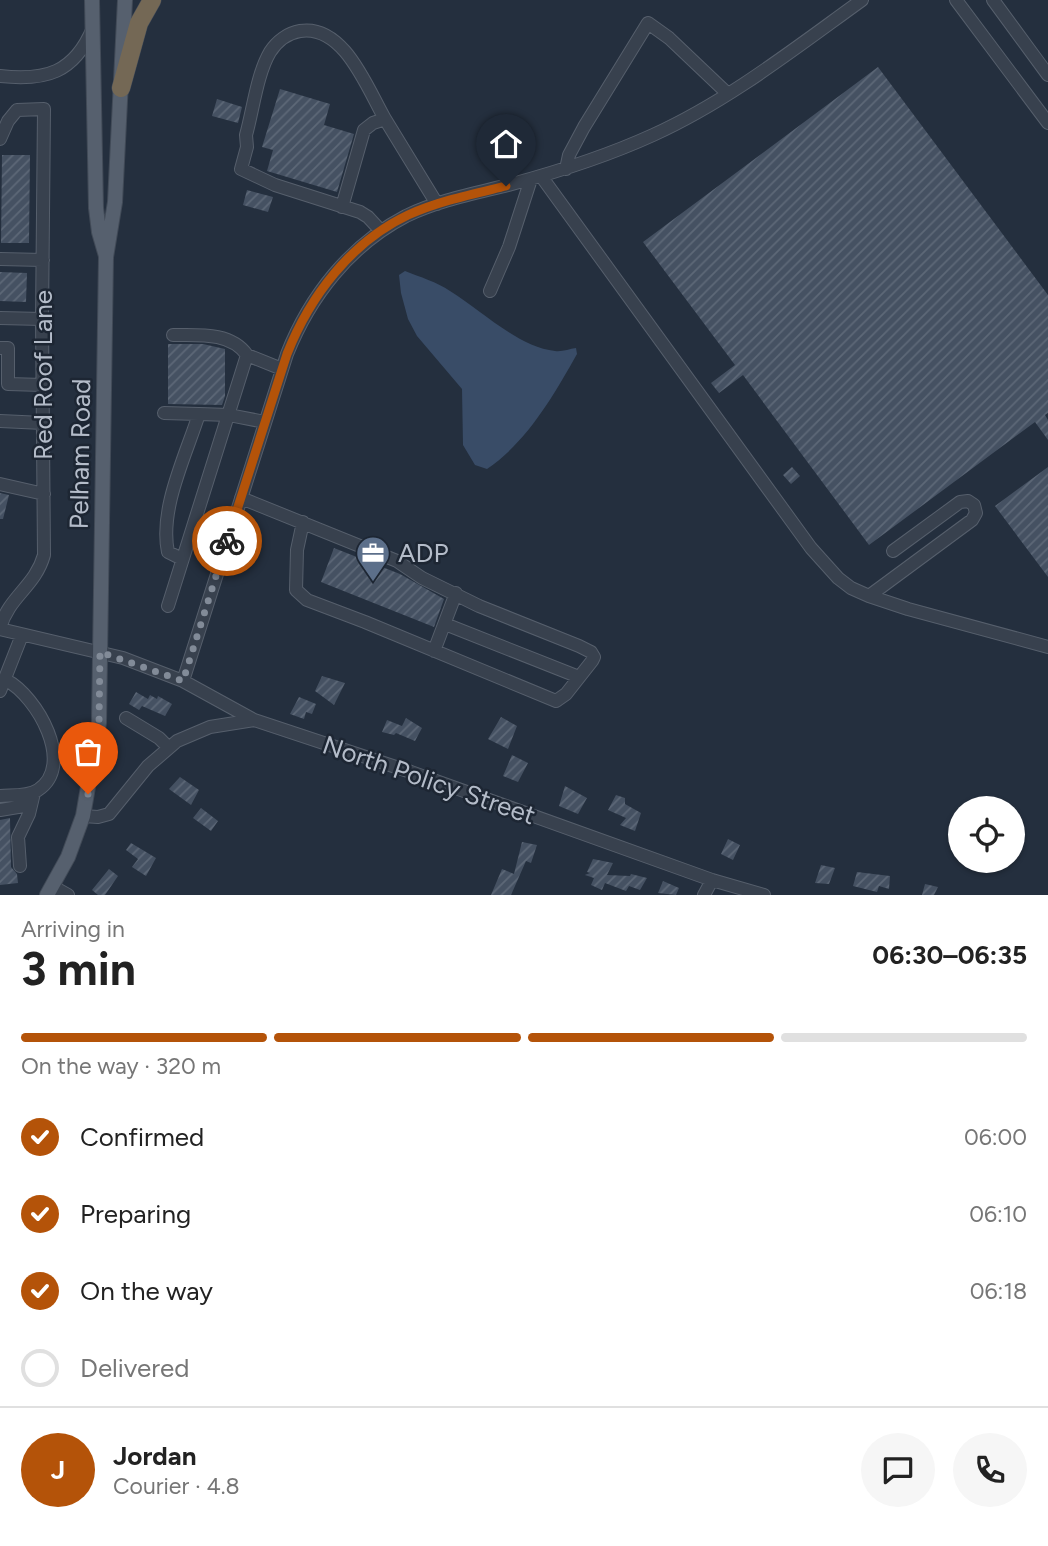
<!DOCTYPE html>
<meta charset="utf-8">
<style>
:root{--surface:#fff;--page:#f6f6f6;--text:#222;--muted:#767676;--line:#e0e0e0;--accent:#b45309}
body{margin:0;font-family:Figtree,sans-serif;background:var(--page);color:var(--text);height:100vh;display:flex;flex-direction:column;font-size:26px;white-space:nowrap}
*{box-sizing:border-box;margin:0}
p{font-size:23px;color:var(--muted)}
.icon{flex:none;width:38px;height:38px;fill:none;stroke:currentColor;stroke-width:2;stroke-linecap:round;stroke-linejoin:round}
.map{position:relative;height:895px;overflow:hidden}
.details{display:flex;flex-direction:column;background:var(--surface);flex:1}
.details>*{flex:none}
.tools{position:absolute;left:948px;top:796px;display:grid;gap:14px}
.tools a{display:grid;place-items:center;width:77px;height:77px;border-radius:50%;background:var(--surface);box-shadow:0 2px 5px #0004;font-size:35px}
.pin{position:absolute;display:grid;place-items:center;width:60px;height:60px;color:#fff;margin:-72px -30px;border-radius:50% 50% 50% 0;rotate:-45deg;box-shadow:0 0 7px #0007}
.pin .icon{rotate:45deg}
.courier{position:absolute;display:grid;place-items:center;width:70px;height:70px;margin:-35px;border:5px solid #b45309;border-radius:50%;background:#fff;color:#222;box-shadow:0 2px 9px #0007}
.overview em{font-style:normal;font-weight:700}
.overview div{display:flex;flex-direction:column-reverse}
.overview{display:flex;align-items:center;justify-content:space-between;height:119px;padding:0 21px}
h1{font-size:46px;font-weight:700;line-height:52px}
.bar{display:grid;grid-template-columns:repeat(4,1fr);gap:10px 7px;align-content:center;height:84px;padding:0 21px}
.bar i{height:9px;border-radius:5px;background:var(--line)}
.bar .on{background:var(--accent)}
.bar p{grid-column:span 4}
.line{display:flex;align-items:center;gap:18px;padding:0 21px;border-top:2px solid var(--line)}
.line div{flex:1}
.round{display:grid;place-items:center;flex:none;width:74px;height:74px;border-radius:37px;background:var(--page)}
ol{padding:0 21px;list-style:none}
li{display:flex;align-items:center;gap:21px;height:77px}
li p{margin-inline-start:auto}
li .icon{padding:7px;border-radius:50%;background:var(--accent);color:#fff;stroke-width:4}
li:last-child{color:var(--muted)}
li i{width:38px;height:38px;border:4px solid var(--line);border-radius:50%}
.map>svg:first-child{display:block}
.water{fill:#394c67}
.building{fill:url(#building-hatch)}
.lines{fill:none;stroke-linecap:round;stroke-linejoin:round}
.minor-casing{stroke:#565f6c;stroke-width:14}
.major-casing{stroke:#414a57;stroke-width:16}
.highway-casing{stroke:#434c59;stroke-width:19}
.minor{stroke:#38414e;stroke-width:12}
.major{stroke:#56606e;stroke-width:14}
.highway{stroke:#746855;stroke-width:18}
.done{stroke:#828b98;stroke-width:7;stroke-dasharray:0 12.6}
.route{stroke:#b45309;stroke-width:9}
.labels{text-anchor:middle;stroke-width:5;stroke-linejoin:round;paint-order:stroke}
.street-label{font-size:26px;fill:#b4bcc9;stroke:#1d2633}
.poi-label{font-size:26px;fill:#b4bcc9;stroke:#1d2633;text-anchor:start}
</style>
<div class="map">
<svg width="1048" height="895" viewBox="0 0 1048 895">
<defs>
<pattern id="building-hatch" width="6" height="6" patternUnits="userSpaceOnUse" patternTransform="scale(1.75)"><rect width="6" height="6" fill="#455162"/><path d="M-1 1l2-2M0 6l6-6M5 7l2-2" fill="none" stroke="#5d6877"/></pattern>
</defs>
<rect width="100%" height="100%" fill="#242f3e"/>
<path class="water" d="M 405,271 C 420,277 437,282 450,291 C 481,310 518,347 555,351 C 562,352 569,349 576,348 L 577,354 C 554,395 527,442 487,469 L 475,465 L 463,445 L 462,389 L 417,336 L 408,319 L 401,293 L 399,275 Z"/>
<path class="building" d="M 878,67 L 1048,295 L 1048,413 L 1045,415 L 1048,420 L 1048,440 L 1035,422 L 869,545 L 743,375 L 719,393 L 711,383 L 735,365 L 643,242 Z
M 280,89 L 330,104 L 324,125 L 354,134 L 337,192 L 267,171 L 273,150 L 262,147 Z
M 217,99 L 242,107 L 238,123 L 212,116 Z
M 2,155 L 30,155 L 29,243 L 1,243 Z
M 247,190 L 273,197 L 268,212 L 243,205 Z
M 0,272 L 27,273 L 26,302 L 0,301 Z
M 168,344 L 203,344 L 225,349 L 225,396 L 222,405 L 168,404 Z
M 792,467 L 800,476 L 791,484 L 783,475 Z
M 1048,467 L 1048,577 L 995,506 Z
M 0,493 L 9,495 L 3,519 L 0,519 Z
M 334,548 L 400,574 L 444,599 L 434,627 L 321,582 Z
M 322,676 L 345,683 L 334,705 L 315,691 Z
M 136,692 L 148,699 L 150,695 L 157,699 L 158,696 L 172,704 L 165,716 L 142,706 L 139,710 L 129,704 Z
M 299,697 L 316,704 L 312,714 L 306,712 L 304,719 L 290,714 Z
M 501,717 L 517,726 L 508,749 L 488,739 Z
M 406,718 L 422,728 L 415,741 L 396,733 L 394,735 L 382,732 L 387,720 L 402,726 Z
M 512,755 L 528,763 L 518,782 L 503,776 Z
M 180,777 L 199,790 L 191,805 L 169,789 Z
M 565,786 L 587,798 L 578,814 L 559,806 Z
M 616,795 L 625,798 L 625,804 L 641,813 L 635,831 L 620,825 L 626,818 L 608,810 Z
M 201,808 L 218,821 L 211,831 L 193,818 Z
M 10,818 L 11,867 L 17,874 L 18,883 L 0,885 L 0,820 Z
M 728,839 L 740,845 L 733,860 L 721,854 Z
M 522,842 L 537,845 L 531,863 L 526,861 L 511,895 L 491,895 L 502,869 L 514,874 Z
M 131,843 L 156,858 L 146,876 L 132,867 L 138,859 L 126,850 Z
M 593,859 L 613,863 L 607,875 L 630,876 L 631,874 L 647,878 L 640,890 L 629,886 L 626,891 L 605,883 L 602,890 L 591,885 L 594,878 L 585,875 L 590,873 L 587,872 Z
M 821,865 L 835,868 L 829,884 L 815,883 Z
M 109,869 L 118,876 L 105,895 L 98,895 L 92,890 Z
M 857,872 L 890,876 L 889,889 L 879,886 L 877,892 L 853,886 Z
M 663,881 L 679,888 L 676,895 L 658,893 Z
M 925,884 L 938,887 L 934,895 L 922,895 Z"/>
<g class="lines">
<g class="minor-casing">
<path id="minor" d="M 956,0 L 1048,123
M 993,0 L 1048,75
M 0,76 C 46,81 74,73 93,28
M 385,119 L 437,204
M 0,139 L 8,121 L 17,110 L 44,109 L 42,319 L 44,555 C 35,587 9,596 0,628
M 566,169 L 569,155 L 584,127 L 648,23 L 669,38 L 728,94
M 541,176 L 811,548 L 838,578 L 851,588 L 869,596 L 908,609 L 1048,647
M 342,207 L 364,130 L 373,123 L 385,119 C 367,88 344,24 300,31 C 288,33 277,41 270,52 C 257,74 253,110 246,135 L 247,147 L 241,169 L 275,185 L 360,212 L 368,217 L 381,231
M 0,259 L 43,260
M 490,291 L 509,247 L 531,179
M 0,318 L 42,319
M 173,335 C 199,335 231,332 247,355
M 0,348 L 8,348 L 8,384 L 43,385
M 164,413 L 199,414
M 0,421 L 43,423
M 0,484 L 44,494
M 241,498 L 397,561 L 422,578 L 479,606 L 579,646 L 591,652 L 594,657 L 592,661 L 566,694 L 556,701 L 365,622 L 307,600 L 296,590 L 297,550 L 303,522
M 182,559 L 168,552 C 159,509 186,455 199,414 L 229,415 L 265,422
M 869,596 L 972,520 L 976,513 L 974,505 L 968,501 L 960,502 L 893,551
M 168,606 L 247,355 L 282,369
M 445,624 L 579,677
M 0,629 L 123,658 L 183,681 L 254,720 L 411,772 L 712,880 L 764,895
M 434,651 L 456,593
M 183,681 L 287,354 C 310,296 350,245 406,216 C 439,200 477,193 512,184 C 560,171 607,156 653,135 C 728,101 794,49 862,0
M 0,691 L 22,635
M 126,718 L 159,738 L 168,747
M 0,796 C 11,795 28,797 38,790 C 76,765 37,696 6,680
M 0,810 L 30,805
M 83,816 L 98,817 L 109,814 L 148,766 L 177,741 L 210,727 L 254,720
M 20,866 L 18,837 L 29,814 L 34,793
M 52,886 L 68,895
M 704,895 L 712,880"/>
</g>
<g class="major-casing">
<path id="major" d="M 92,0 L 96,208 L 99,232 L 106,256
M 47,895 L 68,857 L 83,816 L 99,723 L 106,257 L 115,202 L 125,0"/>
</g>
<g class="highway-casing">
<path id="highway" d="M 121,88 L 139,23 L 152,0"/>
</g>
<use href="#minor" class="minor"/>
<use href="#major" class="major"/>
<use href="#highway" class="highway"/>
</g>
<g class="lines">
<path class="done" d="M 88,794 L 99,723 L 100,652 L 183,681 L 227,541"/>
<path class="route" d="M 227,541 L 287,354 C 310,296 351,242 408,215 C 439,201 473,194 506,186"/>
</g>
<defs>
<g id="office-pin" transform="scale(1.75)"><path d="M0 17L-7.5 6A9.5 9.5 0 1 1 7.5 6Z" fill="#5c6f8a" stroke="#1d2633"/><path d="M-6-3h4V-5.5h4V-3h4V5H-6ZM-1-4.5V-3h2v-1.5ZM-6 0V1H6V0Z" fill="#fff"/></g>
</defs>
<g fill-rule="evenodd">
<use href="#office-pin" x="373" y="553"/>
</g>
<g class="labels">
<g class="street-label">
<text transform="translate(43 375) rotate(-90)" y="9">Red Roof Lane</text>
<text transform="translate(80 454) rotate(-89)" y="9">Pelham Road</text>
<text transform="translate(429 780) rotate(19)" y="9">North Policy Street</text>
</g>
<g class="poi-label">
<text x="398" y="562">ADP</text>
</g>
</g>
</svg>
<div class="tools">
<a><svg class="icon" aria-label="locate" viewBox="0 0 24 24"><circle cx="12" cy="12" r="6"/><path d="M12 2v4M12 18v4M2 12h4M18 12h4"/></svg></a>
</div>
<div class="pin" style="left:88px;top:794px;background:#ea580c"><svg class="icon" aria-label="bag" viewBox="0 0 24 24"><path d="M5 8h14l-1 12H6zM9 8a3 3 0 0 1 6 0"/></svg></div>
<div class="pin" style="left:506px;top:186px;background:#1f2937"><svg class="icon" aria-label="home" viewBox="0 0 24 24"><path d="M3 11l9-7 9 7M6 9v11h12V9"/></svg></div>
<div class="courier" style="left:227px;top:541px"><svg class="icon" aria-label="bike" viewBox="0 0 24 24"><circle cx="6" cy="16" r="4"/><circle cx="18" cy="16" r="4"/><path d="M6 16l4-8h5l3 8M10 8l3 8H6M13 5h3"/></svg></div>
</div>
<section class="details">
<div class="overview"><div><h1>3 min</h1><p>Arriving in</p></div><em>06:30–06:35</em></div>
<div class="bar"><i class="on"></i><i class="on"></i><i class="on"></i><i></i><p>On the way · 320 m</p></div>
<ol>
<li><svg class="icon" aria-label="check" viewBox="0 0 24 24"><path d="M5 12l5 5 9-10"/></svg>Confirmed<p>06:00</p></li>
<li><svg class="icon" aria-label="check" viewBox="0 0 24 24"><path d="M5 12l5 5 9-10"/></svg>Preparing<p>06:10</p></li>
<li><svg class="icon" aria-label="check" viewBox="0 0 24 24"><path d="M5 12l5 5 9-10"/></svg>On the way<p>06:18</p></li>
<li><i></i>Delivered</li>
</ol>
<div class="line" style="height:126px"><b class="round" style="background:var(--accent);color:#fff">J</b><div><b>Jordan</b><p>Courier · 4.8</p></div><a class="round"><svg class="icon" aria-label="chat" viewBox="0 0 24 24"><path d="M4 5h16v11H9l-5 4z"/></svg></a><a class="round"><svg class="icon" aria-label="phone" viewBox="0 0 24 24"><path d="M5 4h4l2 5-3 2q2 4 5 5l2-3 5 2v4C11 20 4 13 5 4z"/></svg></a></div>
</section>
